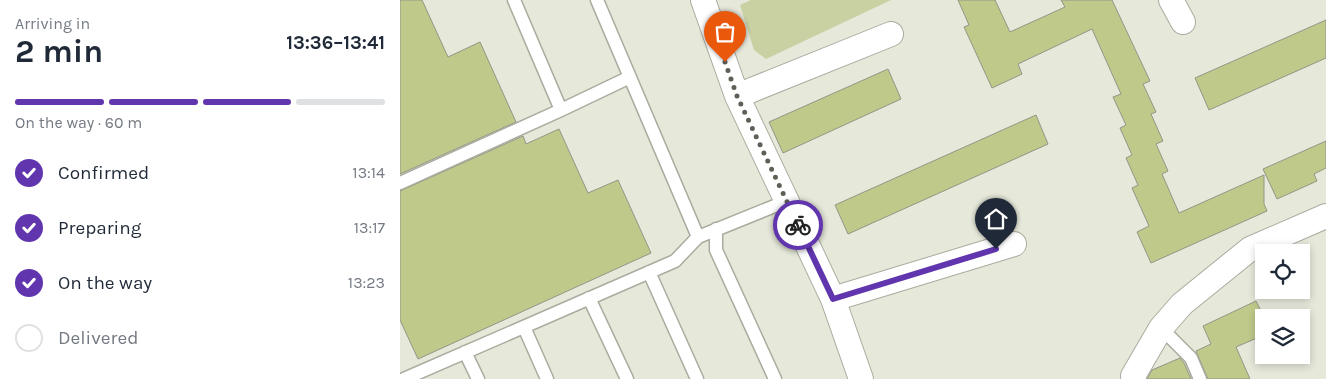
<!DOCTYPE html>
<meta charset="utf-8">
<style>
:root{--surface:#fff;--page:#f2f2f3;--text:#1f2937;--muted:#747a83;--line:#e0e1e3;--accent:#6135ad}
body{margin:0;font-family:Karla,sans-serif;background:var(--page);color:var(--text);height:100vh;display:flex;flex-direction:column;font-size:19px;white-space:nowrap}
*{box-sizing:border-box;margin:0}
p{font-size:16px;color:var(--muted)}
.icon{flex:none;width:28px;height:28px;fill:none;stroke:currentColor;stroke-width:2;stroke-linecap:round;stroke-linejoin:round}
.map{position:relative;flex:1;overflow:hidden}
.drawer{display:flex;flex-direction:column;background:var(--surface);width:400px}
.drawer>*{flex:none}
.buttons{position:absolute;left:855px;top:244px;display:grid;gap:10px}
.buttons a{display:grid;place-items:center;width:55px;height:55px;border-radius:0px;background:var(--surface);box-shadow:0 2px 8px #0003;font-size:25px}
.pin{position:absolute;display:grid;place-items:center;width:42px;height:42px;color:#fff;margin:-51px -21px;border-radius:50% 50% 50% 0;rotate:-45deg;box-shadow:0 0 5px #0007}
.pin .icon{rotate:45deg}
.courier{position:absolute;display:grid;place-items:center;width:50px;height:50px;margin:-25px;border:4px solid #6135ad;border-radius:50%;background:#fff;color:#222;box-shadow:0 1px 6px #0007}
.headline em{font-style:normal;font-weight:700}
.headline div{display:flex;flex-direction:column-reverse}
.headline{display:flex;align-items:center;justify-content:space-between;height:85px;padding:0 15px}
h1{font-size:32px;font-weight:700;line-height:38px}
.bar{display:grid;grid-template-columns:repeat(4,1fr);gap:8px 5px;align-content:center;height:60px;padding:0 15px}
.bar i{height:6px;border-radius:4px;background:var(--line)}
.bar .current{background:var(--accent)}
.bar p{grid-column:span 4}
ol{padding:0 15px;list-style:none}
li{display:flex;align-items:center;gap:15px;height:55px}
li p{margin-inline-start:auto}
li .icon{padding:5px;border-radius:50%;background:var(--accent);color:#fff;stroke-width:4}
li:last-child{color:var(--muted)}
li i{width:28px;height:28px;border:2px solid var(--line);border-radius:50%}
main{display:flex;flex:1;min-height:0}
.map>svg:first-child{display:block}
.green{fill:#c9d0a2}
.building{fill:#bfc989;stroke:#939588}
.lines{fill:none;stroke-linecap:round;stroke-linejoin:round}
.lane-casing{stroke:#aaac9f;stroke-width:15}
.street-casing{stroke:#aaac9f;stroke-width:26}
.lane{stroke:#fff;stroke-width:12}
.street{stroke:#fff;stroke-width:24}
.done{stroke:#5e6057;stroke-width:5;stroke-dasharray:0 9}
.route{stroke:#6135ad;stroke-width:6}
</style>
<main>
<section class="drawer">
<div class="headline"><div><h1>2 min</h1><p>Arriving in</p></div><em>13:36–13:41</em></div>
<div class="bar"><i class="current"></i><i class="current"></i><i class="current"></i><i></i><p>On the way · 60 m</p></div>
<ol>
<li><svg class="icon" aria-label="check" viewBox="0 0 24 24"><path d="M5 12l5 5 9-10"/></svg>Confirmed<p>13:14</p></li>
<li><svg class="icon" aria-label="check" viewBox="0 0 24 24"><path d="M5 12l5 5 9-10"/></svg>Preparing<p>13:17</p></li>
<li><svg class="icon" aria-label="check" viewBox="0 0 24 24"><path d="M5 12l5 5 9-10"/></svg>On the way<p>13:23</p></li>
<li><i></i>Delivered</li>
</ol>
</section>
<div class="map">
<svg width="926" height="379" viewBox="0 0 926 379">
<rect width="100%" height="100%" fill="#e6e8da"/>
<path class="green" d="M 351,0 L 491,0 L 366,59 L 354,50 L 340,5 Z"/>
<path class="building" d="M 0,0 L 22,0 L 48,57 L 80,42 L 116,122 L 0,174 Z
M 558,0 L 595,0 L 610,32 L 665,7 L 661,0 L 712,0 L 750,81 L 743,84 L 756,112 L 751,114 L 763,141 L 756,144 L 768,171 L 762,174 L 779,213 L 864,175 L 864,204 L 867,211 L 751,263 L 737,232 L 749,226 L 732,188 L 738,185 L 726,158 L 732,155 L 720,128 L 726,125 L 713,97 L 721,94 L 692,29 L 618,64 L 622,74 L 592,88 L 564,27 L 569,25 Z
M 926,20 L 926,58 L 809,110 L 795,78 Z
M 488,69 L 501,99 L 383,153 L 369,122 Z
M 636,115 L 648,144 L 448,234 L 435,205 Z
M 159,129 L 188,193 L 218,180 L 251,253 L 18,359 L 0,320 L 0,191 L 123,136 L 126,144 Z
M 926,141 L 926,168 L 914,174 L 917,181 L 877,199 L 863,169 Z
M 856,301 L 864,317 L 864,335 L 836,347 L 850,379 L 808,379 L 796,351 L 811,344 L 803,326 Z
M 780,358 L 784,363 L 791,379 L 747,379 L 752,370 Z"/>
<g class="lines">
<g class="lane-casing">
<path id="lane" d="M 114,0 L 161,110
M 197,0 L 298,237 L 387,201
M 0,183 L 161,110 L 230,77
M 316,229 L 316,250 L 375,379
M 249,272 L 297,379
M 189,298 L 227,379
M 124,327 L 147,379
M 761,328 L 791,358 L 800,379
M 65,352 L 78,379
M 4,379 L 275,261 L 298,237"/>
</g>
<g class="street-casing">
<path id="street" d="M 303,0 L 337,96 L 433,299 L 461,379
M 771,0 L 783,22
M 337,96 L 491,34
M 433,299 L 614,244
M 734,379 L 733,376 L 761,328 L 782,304 L 850,249 L 926,216"/>
</g>
<use href="#lane" class="lane"/>
<use href="#street" class="street"/>
</g>
<g class="lines">
<path class="done" d="M 325,62 L 337,96 L 398,225"/>
<path class="route" d="M 398,225 L 433,299 L 596,249"/>
</g>
</svg>
<div class="buttons">
<a><svg class="icon" aria-label="locate" viewBox="0 0 24 24"><circle cx="12" cy="12" r="6"/><path d="M12 2v4M12 18v4M2 12h4M18 12h4"/></svg></a>
<a><svg class="icon" aria-label="layers" viewBox="0 0 24 24"><path d="M12 4l9 5-9 5-9-5zM3 14l9 5 9-5"/></svg></a>
</div>
<div class="pin" style="left:325px;top:62px;background:#ea580c"><svg class="icon" aria-label="bag" viewBox="0 0 24 24"><path d="M5 8h14l-1 12H6zM9 8a3 3 0 0 1 6 0"/></svg></div>
<div class="pin" style="left:596px;top:249px;background:#1f2937"><svg class="icon" aria-label="home" viewBox="0 0 24 24"><path d="M3 11l9-7 9 7M6 9v11h12V9"/></svg></div>
<div class="courier" style="left:398px;top:225px"><svg class="icon" aria-label="bike" viewBox="0 0 24 24"><circle cx="6" cy="16" r="4"/><circle cx="18" cy="16" r="4"/><path d="M6 16l4-8h5l3 8M10 8l3 8H6M13 5h3"/></svg></div>
</div>
</main>
